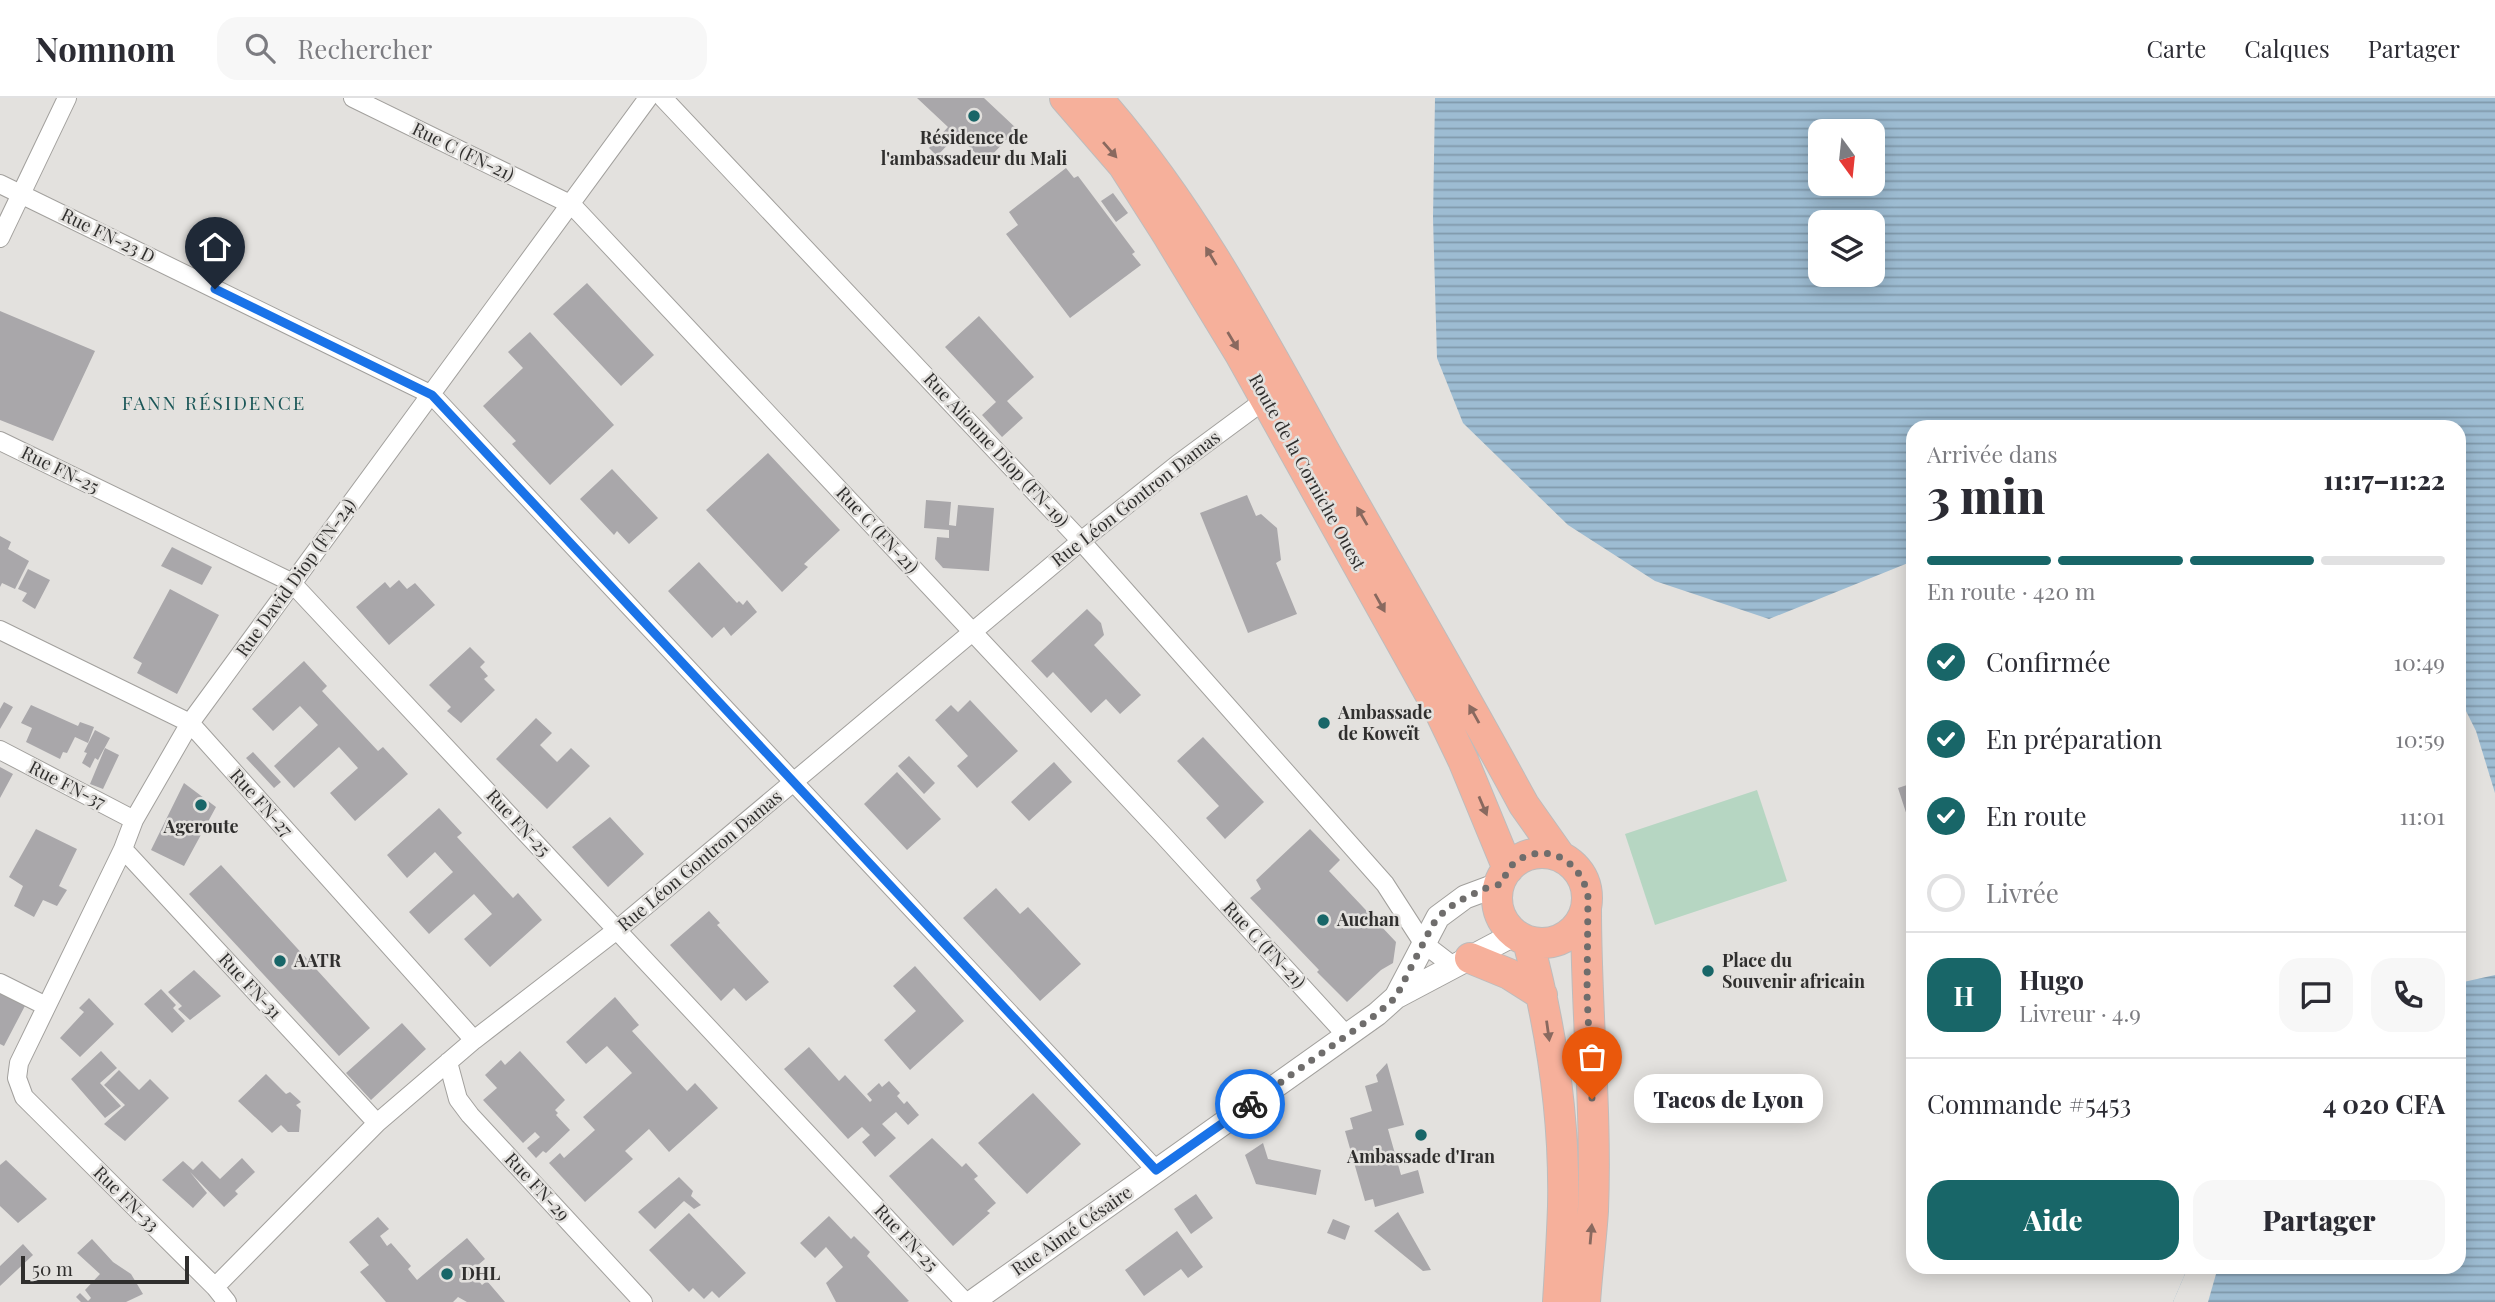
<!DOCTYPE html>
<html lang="fr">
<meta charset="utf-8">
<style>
:root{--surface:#fff;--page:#f7f7f7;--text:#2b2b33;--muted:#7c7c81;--line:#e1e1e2;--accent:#186668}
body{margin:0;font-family:"Playfair Display",serif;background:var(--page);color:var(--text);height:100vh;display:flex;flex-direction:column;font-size:26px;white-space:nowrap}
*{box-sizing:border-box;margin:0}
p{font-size:23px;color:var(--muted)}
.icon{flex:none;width:38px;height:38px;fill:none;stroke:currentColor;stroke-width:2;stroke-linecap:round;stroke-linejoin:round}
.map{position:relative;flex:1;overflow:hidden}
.details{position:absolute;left:1906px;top:322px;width:560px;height:854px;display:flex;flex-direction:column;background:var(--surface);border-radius:21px;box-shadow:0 4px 18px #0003}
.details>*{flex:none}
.needle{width:46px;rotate:165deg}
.tools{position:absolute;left:1808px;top:21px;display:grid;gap:14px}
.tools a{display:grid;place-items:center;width:77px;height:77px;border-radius:14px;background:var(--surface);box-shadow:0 4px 18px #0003;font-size:35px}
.scale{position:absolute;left:21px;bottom:18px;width:168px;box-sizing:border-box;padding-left:7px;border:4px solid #302f2e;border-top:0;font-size:19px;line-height:24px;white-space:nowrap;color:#302f2e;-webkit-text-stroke:5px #e3e1de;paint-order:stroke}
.pin{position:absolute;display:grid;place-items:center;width:60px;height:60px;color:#fff;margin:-72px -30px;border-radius:50% 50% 50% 0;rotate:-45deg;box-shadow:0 0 7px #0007}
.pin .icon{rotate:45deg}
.courier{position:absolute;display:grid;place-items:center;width:70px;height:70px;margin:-35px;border:5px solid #1a73e8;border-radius:50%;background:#fff;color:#222;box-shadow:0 2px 9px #0007}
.bubble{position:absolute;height:49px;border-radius:21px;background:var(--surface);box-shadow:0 4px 18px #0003;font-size:23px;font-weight:800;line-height:49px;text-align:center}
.overview em{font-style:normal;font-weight:800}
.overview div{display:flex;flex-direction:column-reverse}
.overview{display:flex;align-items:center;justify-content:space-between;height:119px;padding:0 21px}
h1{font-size:46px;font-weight:800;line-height:52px}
.bar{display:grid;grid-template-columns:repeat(4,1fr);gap:10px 7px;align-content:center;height:84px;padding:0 21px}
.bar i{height:9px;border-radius:5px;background:var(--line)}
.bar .selected{background:var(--accent)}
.bar p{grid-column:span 4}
.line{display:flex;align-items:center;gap:18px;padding:0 21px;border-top:2px solid var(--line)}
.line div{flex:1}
.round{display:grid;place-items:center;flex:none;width:74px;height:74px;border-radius:21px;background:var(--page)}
ol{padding:0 21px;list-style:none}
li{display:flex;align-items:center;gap:21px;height:77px}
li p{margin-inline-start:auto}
li .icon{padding:7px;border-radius:50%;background:var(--accent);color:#fff;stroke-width:4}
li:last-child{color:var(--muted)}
li i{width:38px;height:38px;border:4px solid var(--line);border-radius:50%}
.button{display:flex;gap:14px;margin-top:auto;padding:14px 21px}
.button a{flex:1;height:80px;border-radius:21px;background:var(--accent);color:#fff;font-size:28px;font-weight:800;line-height:80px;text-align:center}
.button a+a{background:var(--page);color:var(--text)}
header{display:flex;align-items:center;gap:42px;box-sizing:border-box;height:98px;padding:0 35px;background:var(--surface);border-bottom:2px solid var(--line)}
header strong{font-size:33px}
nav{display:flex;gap:38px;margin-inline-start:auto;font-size:24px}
.search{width:490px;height:63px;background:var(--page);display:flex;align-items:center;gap:18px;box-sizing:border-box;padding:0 24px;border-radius:21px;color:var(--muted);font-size:26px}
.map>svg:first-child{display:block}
.pitch{fill:#b6d6c2}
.water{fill:url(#water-rules);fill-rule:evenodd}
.pier{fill:#e3e1de}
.building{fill:#a9a7aa}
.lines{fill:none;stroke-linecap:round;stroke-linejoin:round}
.minor-casing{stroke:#a2a09d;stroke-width:20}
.tertiary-casing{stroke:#a2a09d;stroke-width:25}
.trunk-casing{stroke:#bdbcbc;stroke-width:32}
.minor{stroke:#fff;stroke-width:18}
.tertiary{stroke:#fff;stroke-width:23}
.trunk{stroke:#f6b09b;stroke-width:30}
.oneway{fill:#89695f}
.done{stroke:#6f6d6c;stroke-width:7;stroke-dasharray:0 12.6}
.route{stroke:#1a73e8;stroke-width:9}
.poi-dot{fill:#186668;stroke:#e3e1de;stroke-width:2.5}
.labels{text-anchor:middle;stroke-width:5;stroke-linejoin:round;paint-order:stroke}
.poi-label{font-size:18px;font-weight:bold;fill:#302f2e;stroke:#e3e1de;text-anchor:start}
.street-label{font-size:18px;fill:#302f2e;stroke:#e3e1de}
.neighbourhood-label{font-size:19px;letter-spacing:2px;fill:#1b5758;stroke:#e3e1de}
</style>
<header>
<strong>Nomnom</strong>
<div class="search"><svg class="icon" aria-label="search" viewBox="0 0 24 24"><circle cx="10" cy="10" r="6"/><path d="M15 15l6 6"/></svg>Rechercher</div>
<nav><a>Carte</a><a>Calques</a><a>Partager</a></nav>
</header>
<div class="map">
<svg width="2495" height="1204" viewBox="0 0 2495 1204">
<defs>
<pattern id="water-rules" width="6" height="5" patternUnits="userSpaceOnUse" patternTransform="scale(1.75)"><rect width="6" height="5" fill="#9dbcd2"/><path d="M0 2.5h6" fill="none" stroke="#8099ab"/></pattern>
</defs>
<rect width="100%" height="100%" fill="#e3e1de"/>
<path class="pitch" d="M 1757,692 L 1787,783 L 1655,827 L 1625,736 Z"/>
<path class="water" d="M 1435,0 L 2495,0 L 2495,695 L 2476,633 L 2459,599 L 2459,329 L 1913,329 L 1913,463 L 1769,521 L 1655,483 L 1568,427 L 1463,325 L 1437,260 L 1433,120 ZM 1820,33 L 1872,33 L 1872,86 L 1820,86 ZM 1820,124 L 1872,124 L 1872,177 L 1820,177 Z
M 2495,877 L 2495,1204 L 2173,1204 L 2188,1169 L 2459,1169 L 2459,885 Z"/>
<path class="pier" d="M 2188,1169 L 2218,1169 L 2208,1204 L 2173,1204 Z"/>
<path class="building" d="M 917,0 L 984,0 L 1017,31 L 985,64 L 957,37 L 937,58 L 929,50 L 948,29 Z
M 1066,70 L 1074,80 L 1078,78 L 1135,154 L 1132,156 L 1141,167 L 1070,220 L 1006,136 L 1018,127 L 1009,114 Z
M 1113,95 L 1128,115 L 1116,124 L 1101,103 Z
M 587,185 L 654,257 L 621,288 L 553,216 Z
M 0,213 L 95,253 L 53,343 L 0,322 Z
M 979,218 L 1034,279 L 1007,303 L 1023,320 L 1002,339 L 982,317 L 996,304 L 945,249 Z
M 530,234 L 614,327 L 550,387 L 512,346 L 516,343 L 483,308 L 523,270 L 508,254 Z
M 768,355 L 840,432 L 804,466 L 808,469 L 782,494 L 706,412 Z
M 612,371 L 658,420 L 629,446 L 617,433 L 614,437 L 580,401 Z
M 1247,397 L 1256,418 L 1261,416 L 1277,430 L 1281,462 L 1276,465 L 1297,516 L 1248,535 L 1200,415 Z
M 926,402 L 951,404 L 949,427 L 956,428 L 958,407 L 994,410 L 989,473 L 943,470 L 935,461 L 937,439 L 949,440 L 949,432 L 924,430 Z
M 0,438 L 11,444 L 8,451 L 29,463 L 15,491 L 2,485 L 0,489 Z
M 172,449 L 212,469 L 202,487 L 161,468 Z
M 699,464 L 737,505 L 739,503 L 743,507 L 747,502 L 757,514 L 731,538 L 724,529 L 712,540 L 668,493 Z
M 28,471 L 50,482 L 35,511 L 22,503 L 27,495 L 18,491 Z
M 399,482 L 407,491 L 415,485 L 435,507 L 389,547 L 356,509 L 385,484 L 390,490 Z
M 170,491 L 219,517 L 177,596 L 137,575 L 142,565 L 133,560 Z
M 1087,511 L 1101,525 L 1104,537 L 1094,547 L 1141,597 L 1120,616 L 1106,601 L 1091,615 L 1053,574 L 1047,580 L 1031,563 Z
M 470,549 L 485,564 L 480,569 L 488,578 L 484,581 L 495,592 L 461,625 L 447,613 L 451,609 L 429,587 Z
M 304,563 L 327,588 L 322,593 L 378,653 L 383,649 L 408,676 L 355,723 L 330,695 L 358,670 L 339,649 L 294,690 L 274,668 L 318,627 L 300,608 L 273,633 L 252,611 Z
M 970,602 L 1018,653 L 977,690 L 957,668 L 968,658 L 935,622 L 951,607 L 958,614 Z
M 4,604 L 13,609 L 0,631 L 0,611 Z
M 31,607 L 78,628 L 80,624 L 94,629 L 88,645 L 75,639 L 67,655 L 63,654 L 60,661 L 26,644 L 32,630 L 21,625 Z
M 536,620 L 552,635 L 540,647 L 557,664 L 571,650 L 590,668 L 547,711 L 496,661 Z
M 95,632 L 110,640 L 98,662 L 95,660 L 90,670 L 82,665 L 87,655 L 84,654 Z
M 1203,639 L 1264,704 L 1225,741 L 1206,720 L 1219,708 L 1177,663 Z
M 105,650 L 119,657 L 103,691 L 90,686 Z
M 253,654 L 281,684 L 274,690 L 246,660 Z
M 909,658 L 935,685 L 924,696 L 898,668 Z
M 1054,664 L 1072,684 L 1029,723 L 1011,704 Z
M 0,669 L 13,676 L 0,700 Z
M 897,674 L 941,721 L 907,752 L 864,706 Z
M 184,685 L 216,709 L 184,768 L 151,752 Z
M 1913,685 L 1913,733 L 1912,733 L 1898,690 Z
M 439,710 L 462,735 L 457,739 L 513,800 L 518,795 L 542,822 L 490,869 L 464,841 L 492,816 L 474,796 L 429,836 L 409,814 L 453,774 L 435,754 L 407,780 L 387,757 Z
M 610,719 L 644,756 L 608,789 L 572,749 Z
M 36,731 L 77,751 L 59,788 L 67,792 L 57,808 L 43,802 L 34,819 L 14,808 L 23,788 L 9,779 Z
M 1310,731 L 1340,762 L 1329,773 L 1396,844 L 1393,865 L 1381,872 L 1347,904 L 1317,874 L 1319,872 L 1250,800 L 1261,791 L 1256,782 Z
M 221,767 L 370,930 L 339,958 L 189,796 Z
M 996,790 L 1020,816 L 1028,809 L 1081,866 L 1040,903 L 963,820 Z
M 709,813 L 720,825 L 717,827 L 769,884 L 746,903 L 734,890 L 721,903 L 670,847 Z
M 915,868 L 964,923 L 910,972 L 884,942 L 916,913 L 893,888 Z
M 194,872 L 221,898 L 190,922 L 178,911 L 182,908 L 168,894 Z
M 0,891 L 27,904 L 4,948 L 0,946 Z
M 161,891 L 176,907 L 173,910 L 185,923 L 172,935 L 144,906 Z
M 615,899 L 639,927 L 632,933 L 687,993 L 695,985 L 718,1010 L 669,1054 L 649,1031 L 625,1053 L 633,1061 L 585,1104 L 549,1065 L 560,1055 L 564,1060 L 595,1032 L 583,1019 L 632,975 L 607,948 L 586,966 L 566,944 Z
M 89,900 L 114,926 L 80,959 L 60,940 L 84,914 L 79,910 Z
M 402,925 L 426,951 L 371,1002 L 346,975 Z
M 809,949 L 839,983 L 845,977 L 870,1004 L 872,1002 L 867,996 L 879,985 L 882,989 L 889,983 L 900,995 L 897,998 L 904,1006 L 907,1003 L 919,1017 L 908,1027 L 896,1014 L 882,1026 L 896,1040 L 875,1059 L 862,1044 L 870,1037 L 862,1029 L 848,1041 L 784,971 Z
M 101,953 L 117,970 L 100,985 L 121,1008 L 105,1020 L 71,981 Z
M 520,953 L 565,1002 L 555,1012 L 558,1015 L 556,1017 L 570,1032 L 546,1055 L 543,1053 L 536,1060 L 527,1050 L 540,1039 L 535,1034 L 523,1045 L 483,1002 L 497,990 L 485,977 L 501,962 L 505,967 Z
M 1387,965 L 1404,1027 L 1388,1031 L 1401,1077 L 1418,1072 L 1424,1095 L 1375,1109 L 1373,1101 L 1365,1103 L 1345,1033 L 1353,1031 L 1350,1020 L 1372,1013 L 1365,988 L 1378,984 L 1376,977 Z
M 119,972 L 139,992 L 150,981 L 169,1000 L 125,1043 L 104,1026 L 125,1007 L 104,987 Z
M 266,976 L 286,996 L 290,994 L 301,1004 L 296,1007 L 301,1012 L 299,1034 L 288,1034 L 281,1027 L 272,1035 L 238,1003 Z
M 1033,995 L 1081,1046 L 1027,1096 L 978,1045 Z
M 932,1040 L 962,1069 L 966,1065 L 978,1078 L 974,1081 L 996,1105 L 987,1113 L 990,1115 L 953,1148 L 889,1078 Z
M 1263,1045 L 1268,1061 L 1321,1072 L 1316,1097 L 1256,1086 L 1245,1057 Z
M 242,1060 L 255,1074 L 235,1093 L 238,1096 L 224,1109 L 190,1074 L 207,1095 L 193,1110 L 162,1082 L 183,1063 L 193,1072 L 202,1063 L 220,1081 Z
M 6,1062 L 47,1101 L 18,1125 L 0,1108 L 0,1067 Z
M 679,1079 L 693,1093 L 691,1098 L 701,1107 L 694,1111 L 684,1103 L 655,1131 L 638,1114 Z
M 1196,1096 L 1213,1120 L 1191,1136 L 1174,1111 Z
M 1398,1114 L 1431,1172 L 1423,1173 L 1374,1133 Z
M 689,1115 L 746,1175 L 719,1200 L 712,1193 L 704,1201 L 693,1190 L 689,1194 L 649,1152 Z
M 829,1118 L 851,1141 L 854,1138 L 870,1154 L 867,1158 L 909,1203 L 907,1204 L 836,1204 L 826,1185 L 843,1169 L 826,1149 L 815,1160 L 800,1145 Z
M 378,1119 L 389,1131 L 380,1138 L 387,1148 L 391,1145 L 411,1168 L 408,1171 L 417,1182 L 467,1140 L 485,1161 L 478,1167 L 485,1176 L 478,1182 L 482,1187 L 487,1183 L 505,1204 L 467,1204 L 458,1199 L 453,1204 L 386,1204 L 360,1174 L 369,1167 L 349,1144 Z
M 1333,1121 L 1350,1128 L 1345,1142 L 1327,1135 Z
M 1177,1133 L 1203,1169 L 1188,1180 L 1181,1171 L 1144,1198 L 1125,1172 Z
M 92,1141 L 113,1164 L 131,1176 L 143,1196 L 126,1204 L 81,1204 L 76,1199 L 80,1195 L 88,1203 L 91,1200 L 85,1192 L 100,1176 L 77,1155 Z
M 23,1146 L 33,1157 L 0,1188 L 0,1168 Z"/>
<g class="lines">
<g class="minor-casing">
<path id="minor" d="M 353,0 L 572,107 L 1164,738 L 1347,938
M 663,0 L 1081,443 L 1385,786 L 1423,845 L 1453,868
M 0,86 L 432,297 L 1156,1072
M 0,140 L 67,0
M 0,343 L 291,484 L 965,1204
M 0,532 L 190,625 L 474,942
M 0,652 L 134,722
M 123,751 L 377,1025
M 0,885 L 46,908
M 448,964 L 458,1001 L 470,1017 L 643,1204
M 215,1189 L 377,1025 L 474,942 L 618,831 L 1081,443 L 1178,366 L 1266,301
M 227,1204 L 215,1189 L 24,999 L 17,980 L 19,965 L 123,751 L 134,722 L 190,625 L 648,0"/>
</g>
<g class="tertiary-casing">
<path id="tertiary" d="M 1396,899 L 1438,819 L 1465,799 L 1500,786
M 972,1204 L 1377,916 L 1396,899 L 1515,836"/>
</g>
<g class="trunk-casing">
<path id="trunk" d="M 1065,0 L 1123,67 L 1167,136 L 1240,256 L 1440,614 L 1463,662 L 1508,771
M 1097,0 C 1191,106 1258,233 1326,356 C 1392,473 1460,589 1524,707 L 1560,758
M1497 800a45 45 0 1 1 90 0a45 45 0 1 1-90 0Z
M 1528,843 C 1551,929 1565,1018 1563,1108 C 1562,1140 1560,1172 1558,1204
M 1470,860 L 1509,876 L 1542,897
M 1585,1204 C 1587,1174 1591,1143 1593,1113 C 1597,1013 1586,913 1586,812"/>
</g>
<use href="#minor" class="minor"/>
<use href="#tertiary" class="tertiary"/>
<use href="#trunk" class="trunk"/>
</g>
<defs><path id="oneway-solid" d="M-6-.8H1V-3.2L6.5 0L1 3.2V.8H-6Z" transform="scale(1.75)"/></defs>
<g class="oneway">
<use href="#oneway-solid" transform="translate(1110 52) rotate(49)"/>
<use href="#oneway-solid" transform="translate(1211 158) rotate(-121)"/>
<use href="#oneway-solid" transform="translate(1233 243) rotate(59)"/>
<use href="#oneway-solid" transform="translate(1362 418) rotate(-120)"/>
<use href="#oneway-solid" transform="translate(1380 505) rotate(61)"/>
<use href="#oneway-solid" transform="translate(1474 616) rotate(-119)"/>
<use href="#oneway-solid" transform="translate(1483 708) rotate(67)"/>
<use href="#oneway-solid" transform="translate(1548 933) rotate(82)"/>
<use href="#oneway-solid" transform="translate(1591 1136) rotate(-85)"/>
</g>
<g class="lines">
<path class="done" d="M 1250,1006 L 1377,916 L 1396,899 L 1432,828 C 1444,809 1464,800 1484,791 C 1488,789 1497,788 1500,786 C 1507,778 1506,769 1520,761 C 1552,744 1583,767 1588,799 L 1587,896 L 1592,1001"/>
<path class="route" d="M 215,191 L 432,297 L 1156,1072 L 1250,1006"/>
</g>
<g class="poi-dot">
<circle cx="974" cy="18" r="7"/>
<circle cx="1324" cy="625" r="7"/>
<circle cx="201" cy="707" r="7"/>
<circle cx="1323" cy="822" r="7"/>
<circle cx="280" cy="863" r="7"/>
<circle cx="1708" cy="873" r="7"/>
<circle cx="1421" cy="1037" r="7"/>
<circle cx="447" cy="1176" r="7"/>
</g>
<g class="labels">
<g class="poi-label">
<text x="974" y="46" text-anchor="middle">Résidence de<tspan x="974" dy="21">l'ambassadeur du Mali</tspan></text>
<text x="1338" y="621">Ambassade<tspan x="1338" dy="21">de Koweït</tspan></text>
<text x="201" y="735" text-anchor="middle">Ageroute</text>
<text x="1337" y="828">Auchan</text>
<text x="294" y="869">AATR</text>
<text x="1722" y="869">Place du<tspan x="1722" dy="21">Souvenir africain</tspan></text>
<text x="1421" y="1065" text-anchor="middle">Ambassade d'Iran</text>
<text x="461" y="1182">DHL</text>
</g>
<g class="street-label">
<text transform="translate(463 54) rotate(26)" y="6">Rue C (FN-21)</text>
<text transform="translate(108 138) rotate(26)" y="6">Rue FN-23 D</text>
<text transform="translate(996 352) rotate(47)" y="6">Rue Alioune Diop (FN-19)</text>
<text transform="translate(60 372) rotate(26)" y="6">Rue FN-25</text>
<text transform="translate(1307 374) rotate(61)" y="6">Route de la Corniche Ouest</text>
<text transform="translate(1136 401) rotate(-38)" y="6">Rue Léon Gontron Damas</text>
<text transform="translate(877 432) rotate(47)" y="6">Rue C (FN-21)</text>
<text transform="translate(296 480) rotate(-54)" y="6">Rue David Diop (FN-24)</text>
<text transform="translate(67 687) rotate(27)" y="6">Rue FN-37</text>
<text transform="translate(261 705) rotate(48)" y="6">Rue FN-27</text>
<text transform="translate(518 725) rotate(47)" y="6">Rue FN-25</text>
<text transform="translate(700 763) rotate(-40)" y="6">Rue Léon Gontron Damas</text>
<text transform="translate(1264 847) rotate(47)" y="6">Rue C (FN-21)</text>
<text transform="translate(250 888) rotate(47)" y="6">Rue FN-31</text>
<text transform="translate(537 1089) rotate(47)" y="6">Rue FN-29</text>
<text transform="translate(126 1101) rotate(45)" y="6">Rue FN-33</text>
<text transform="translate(1072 1133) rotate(-35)" y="6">Rue Aimé Césaire</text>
<text transform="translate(906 1140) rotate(47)" y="6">Rue FN-25</text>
</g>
<g class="neighbourhood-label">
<text x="214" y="312">FANN RÉSIDENCE</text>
</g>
</g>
</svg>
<div class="tools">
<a><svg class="needle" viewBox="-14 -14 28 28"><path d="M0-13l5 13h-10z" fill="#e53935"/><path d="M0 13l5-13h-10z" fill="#7c7c81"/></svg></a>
<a><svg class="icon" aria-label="layers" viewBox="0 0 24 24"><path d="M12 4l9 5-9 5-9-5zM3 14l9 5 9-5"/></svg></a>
</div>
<div class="scale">50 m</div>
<div class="pin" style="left:1592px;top:1001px;background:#ea580c"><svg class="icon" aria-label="bag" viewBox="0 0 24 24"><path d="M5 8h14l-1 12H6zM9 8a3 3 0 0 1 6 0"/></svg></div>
<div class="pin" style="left:215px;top:191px;background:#1f2937"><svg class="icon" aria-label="home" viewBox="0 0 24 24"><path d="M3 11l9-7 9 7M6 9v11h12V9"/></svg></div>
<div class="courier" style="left:1250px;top:1006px"><svg class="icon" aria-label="bike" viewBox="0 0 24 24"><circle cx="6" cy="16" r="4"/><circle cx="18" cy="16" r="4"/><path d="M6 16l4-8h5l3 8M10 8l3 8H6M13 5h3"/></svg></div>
<div class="bubble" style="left:1634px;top:976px;width:189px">Tacos de Lyon</div>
<section class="details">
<div class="overview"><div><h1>3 min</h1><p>Arrivée dans</p></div><em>11:17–11:22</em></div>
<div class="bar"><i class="selected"></i><i class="selected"></i><i class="selected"></i><i></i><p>En route · 420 m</p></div>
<ol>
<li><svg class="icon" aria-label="check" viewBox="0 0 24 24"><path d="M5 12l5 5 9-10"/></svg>Confirmée<p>10:49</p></li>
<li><svg class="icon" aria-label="check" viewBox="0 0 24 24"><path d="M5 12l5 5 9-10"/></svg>En préparation<p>10:59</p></li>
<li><svg class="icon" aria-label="check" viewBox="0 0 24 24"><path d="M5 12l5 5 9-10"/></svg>En route<p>11:01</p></li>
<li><i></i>Livrée</li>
</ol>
<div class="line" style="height:126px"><b class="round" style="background:var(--accent);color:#fff">H</b><div><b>Hugo</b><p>Livreur · 4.9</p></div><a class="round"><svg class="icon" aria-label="chat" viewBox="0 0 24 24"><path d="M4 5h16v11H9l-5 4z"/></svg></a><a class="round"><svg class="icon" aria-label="phone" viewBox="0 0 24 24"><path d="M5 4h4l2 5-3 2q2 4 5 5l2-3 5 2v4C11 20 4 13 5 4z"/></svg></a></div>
<div class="line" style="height:91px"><div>Commande #5453</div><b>4 020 CFA</b></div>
<div class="button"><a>Aide</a><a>Partager</a></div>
</section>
</div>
